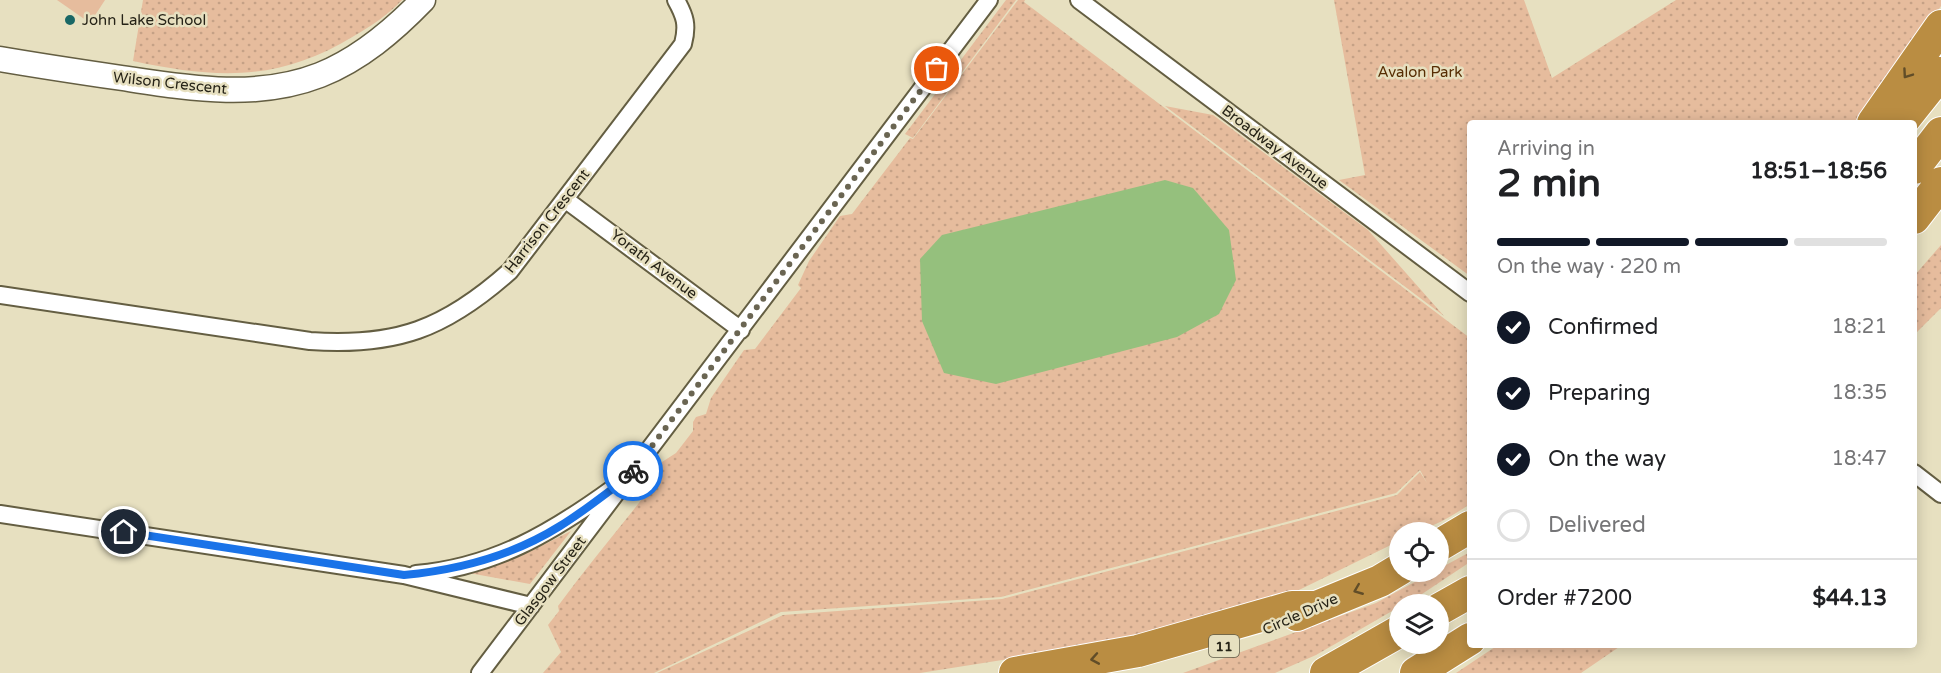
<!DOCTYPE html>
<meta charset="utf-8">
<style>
:root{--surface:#fff;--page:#f6f6f6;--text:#202124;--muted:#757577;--line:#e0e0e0;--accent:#111827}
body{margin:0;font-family:"Varela Round",sans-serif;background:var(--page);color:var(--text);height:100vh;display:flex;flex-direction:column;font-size:22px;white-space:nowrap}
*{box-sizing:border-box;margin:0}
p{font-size:20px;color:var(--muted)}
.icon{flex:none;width:33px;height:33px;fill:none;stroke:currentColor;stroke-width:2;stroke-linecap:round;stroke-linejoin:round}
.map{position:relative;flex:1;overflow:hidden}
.details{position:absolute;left:1467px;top:120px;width:450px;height:528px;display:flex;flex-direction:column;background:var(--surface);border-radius:6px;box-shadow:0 3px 15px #0003}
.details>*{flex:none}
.buttons{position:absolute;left:1389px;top:522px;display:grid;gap:12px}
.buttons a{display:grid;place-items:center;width:60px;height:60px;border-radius:50%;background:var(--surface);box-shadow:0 3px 15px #0003;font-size:30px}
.pin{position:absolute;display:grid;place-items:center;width:51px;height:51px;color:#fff;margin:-26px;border:3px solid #fff;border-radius:50%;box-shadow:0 2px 6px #0007}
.courier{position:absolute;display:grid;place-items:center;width:60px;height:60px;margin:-30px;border:4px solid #1a73e8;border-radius:50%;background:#fff;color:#222;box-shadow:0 2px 8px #0007}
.summary em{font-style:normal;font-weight:800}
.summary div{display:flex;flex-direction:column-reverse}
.summary{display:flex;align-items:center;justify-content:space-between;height:102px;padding:0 30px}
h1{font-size:39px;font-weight:800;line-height:45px}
.bar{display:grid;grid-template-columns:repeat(4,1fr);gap:9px 6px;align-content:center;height:72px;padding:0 30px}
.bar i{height:8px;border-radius:4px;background:var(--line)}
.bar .active{background:var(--accent)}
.bar p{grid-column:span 4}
.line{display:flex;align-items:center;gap:15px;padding:0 30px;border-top:2px solid var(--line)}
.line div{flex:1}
ol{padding:0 30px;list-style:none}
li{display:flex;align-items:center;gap:18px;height:66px}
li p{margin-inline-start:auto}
li .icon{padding:6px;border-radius:50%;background:var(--accent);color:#fff;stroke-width:4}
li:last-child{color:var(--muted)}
li i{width:33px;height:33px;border:3px solid var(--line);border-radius:50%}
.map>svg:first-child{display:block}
.grass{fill:url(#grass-dots)}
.pitch{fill:#e6bc9d}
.water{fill:#95c07d}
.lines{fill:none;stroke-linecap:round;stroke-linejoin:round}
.street-casing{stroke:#645e42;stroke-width:20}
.secondary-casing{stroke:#645e42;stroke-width:27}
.highway-casing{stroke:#fff;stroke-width:34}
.street{stroke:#fff;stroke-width:16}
.secondary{stroke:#fff;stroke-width:24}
.highway{stroke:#ba8d42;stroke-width:32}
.oneway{stroke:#614d28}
.done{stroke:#6a6552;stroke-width:6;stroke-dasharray:0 10.8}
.route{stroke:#1a73e8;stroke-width:8}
.poi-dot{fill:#196765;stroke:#e7e0c0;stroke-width:2}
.labels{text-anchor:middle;stroke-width:5;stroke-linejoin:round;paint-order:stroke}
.shield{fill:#e7e0c0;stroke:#605c4a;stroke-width:1.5}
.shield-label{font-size:14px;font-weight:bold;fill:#262317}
.poi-label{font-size:15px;fill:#262317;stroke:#e7e0c0;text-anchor:start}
.park-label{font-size:15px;fill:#572d03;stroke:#e7e0c0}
.street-label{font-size:15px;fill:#262317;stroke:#e7e0c0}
</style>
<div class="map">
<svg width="1941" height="673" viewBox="0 0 1941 673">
<defs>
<pattern id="grass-dots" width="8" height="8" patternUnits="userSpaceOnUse" patternTransform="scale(1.5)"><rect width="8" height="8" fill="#e6bc9d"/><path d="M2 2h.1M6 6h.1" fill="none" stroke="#c5a186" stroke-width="1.8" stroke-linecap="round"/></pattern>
</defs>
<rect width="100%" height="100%" fill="#e7e0c0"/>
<path class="grass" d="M 143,0 L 402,0 C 388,15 371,26 354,36 C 279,82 217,79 133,61 Z
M 1006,0 L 1016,0 L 913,138 L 905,134 Z
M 1018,0 L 1025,0 L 1024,2 L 1470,338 L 1470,504 C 1448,519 1426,532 1400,532 L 1399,541 L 1301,589 L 1231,616 L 1079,648 L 920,673 L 657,673 L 783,615 L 1002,599 L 1397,495 L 1420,472 L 1427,483 L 1420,470 L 1396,493 L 1001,597 L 781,612 L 654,673 L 543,673 L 561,652 L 548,625 L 559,611 L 558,606 C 585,569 614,535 642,499 L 640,491 L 659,476 L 662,462 L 676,453 L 693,431 L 693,422 L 696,417 L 706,414 L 711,398 L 744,350 L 755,349 L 801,288 L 798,285 L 809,261 L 840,216 L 852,214 L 910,138 L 913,139 Z
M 1334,0 L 1524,0 L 1552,78 L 1676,0 L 1941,0 L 1941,6 L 1859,123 L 1470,123 L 1470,276 L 1339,180 L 1365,175 Z
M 1165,106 L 1213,115 L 1368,230 L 1444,316 Z
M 1941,245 L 1941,308 L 1914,335 L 1914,276 Z
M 571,531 L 530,584 L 469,573 L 521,556 Z
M 1470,552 L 1470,562 L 1419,596 L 1400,604 L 1399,607 L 1316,655 L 1275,673 L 1183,673 L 1376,603 Z
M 1498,645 L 1622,645 L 1581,673 L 1456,673 Z"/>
<path class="pitch" d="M 57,0 L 105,0 L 90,23 Z"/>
<path class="water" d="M 1165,180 L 1193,188 L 1229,230 L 1236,280 L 1219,314 L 1177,337 L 996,384 L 944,373 L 922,321 L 920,259 L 942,235 Z"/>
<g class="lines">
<g class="street-casing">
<path id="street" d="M 1079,0 L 1470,293
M 566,200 L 741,330
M 0,295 L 310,341 C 396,347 445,329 510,271 L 683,44 C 688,25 685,16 676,0
M 1914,473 L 1941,494
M 0,514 L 404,575 L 531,606
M 416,574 C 494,567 551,533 612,489
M 480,673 L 989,0"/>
</g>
<g class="secondary-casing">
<path id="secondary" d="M 0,59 C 41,66 81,72 122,78 C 188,88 256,100 320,75 C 360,59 393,31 423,0"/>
</g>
<g class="highway-casing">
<path id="highway" d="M 1873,123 L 1941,26
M 1901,123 L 1941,73
M 1914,168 L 1941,133
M 1914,218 L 1941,183
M 1438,546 L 1470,527
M 1438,610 L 1470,592
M 1297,615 L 1380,581 L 1400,569
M 1015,673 L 1138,651 L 1292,607 L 1315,607
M 1326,673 L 1400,631
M 1416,673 L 1470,639"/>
</g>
<use href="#street" class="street"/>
<use href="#secondary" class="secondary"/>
<use href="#highway" class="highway"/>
</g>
<defs><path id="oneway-chevron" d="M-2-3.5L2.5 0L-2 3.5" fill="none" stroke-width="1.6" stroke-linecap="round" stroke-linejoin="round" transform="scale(1.5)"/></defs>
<g class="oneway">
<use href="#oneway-chevron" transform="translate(1907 74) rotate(125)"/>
<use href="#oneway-chevron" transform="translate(1358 590) rotate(158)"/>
<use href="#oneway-chevron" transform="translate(1095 659) rotate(170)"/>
</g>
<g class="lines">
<path class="done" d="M 633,471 L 937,69"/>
<path class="route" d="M 124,532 L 404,575 C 459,570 512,556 560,526 C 583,512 605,494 627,478 L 633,471"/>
</g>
<circle class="poi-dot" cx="70" cy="20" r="6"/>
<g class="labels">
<rect class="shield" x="1209" y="635" width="30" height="22" rx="4.5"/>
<g class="shield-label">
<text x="1224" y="651">11</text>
</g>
<g class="poi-label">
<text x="82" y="25">John Lake School</text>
</g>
<g class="park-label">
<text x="1420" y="77">Avalon Park</text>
</g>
<g class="street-label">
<text transform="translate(170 83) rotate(6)" y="5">Wilson Crescent</text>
<text transform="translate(1275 147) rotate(37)" y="5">Broadway Avenue</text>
<text transform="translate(547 221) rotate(-52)" y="5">Harrison Crescent</text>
<text transform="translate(654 264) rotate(37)" y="5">Yorath Avenue</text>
<text transform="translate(550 581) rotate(-53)" y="5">Glasgow Street</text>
<text transform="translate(1300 614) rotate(-24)" y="5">Circle Drive</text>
</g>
</g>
</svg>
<div class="buttons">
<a><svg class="icon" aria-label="locate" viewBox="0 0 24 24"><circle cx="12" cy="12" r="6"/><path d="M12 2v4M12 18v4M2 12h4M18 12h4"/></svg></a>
<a><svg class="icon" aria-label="layers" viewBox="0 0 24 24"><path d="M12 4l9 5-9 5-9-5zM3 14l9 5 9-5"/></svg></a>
</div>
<div class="pin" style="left:937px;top:69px;background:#ea580c"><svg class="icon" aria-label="bag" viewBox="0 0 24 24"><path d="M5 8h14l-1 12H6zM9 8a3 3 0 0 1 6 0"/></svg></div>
<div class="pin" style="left:124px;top:532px;background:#1f2937"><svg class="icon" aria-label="home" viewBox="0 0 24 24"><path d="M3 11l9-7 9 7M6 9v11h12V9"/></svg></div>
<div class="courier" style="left:633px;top:471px"><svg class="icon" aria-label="bike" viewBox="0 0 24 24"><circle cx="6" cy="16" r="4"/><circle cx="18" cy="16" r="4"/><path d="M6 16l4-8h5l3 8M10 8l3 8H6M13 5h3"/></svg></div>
<section class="details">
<div class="summary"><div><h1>2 min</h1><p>Arriving in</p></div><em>18:51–18:56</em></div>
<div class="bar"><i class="active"></i><i class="active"></i><i class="active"></i><i></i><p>On the way · 220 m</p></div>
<ol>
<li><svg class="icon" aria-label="check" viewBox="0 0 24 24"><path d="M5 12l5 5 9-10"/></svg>Confirmed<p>18:21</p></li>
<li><svg class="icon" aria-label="check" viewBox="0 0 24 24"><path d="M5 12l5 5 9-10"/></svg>Preparing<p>18:35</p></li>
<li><svg class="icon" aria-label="check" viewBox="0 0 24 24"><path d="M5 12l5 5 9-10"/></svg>On the way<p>18:47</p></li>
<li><i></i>Delivered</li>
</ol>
<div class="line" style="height:78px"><div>Order #7200</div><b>$44.13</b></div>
</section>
</div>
